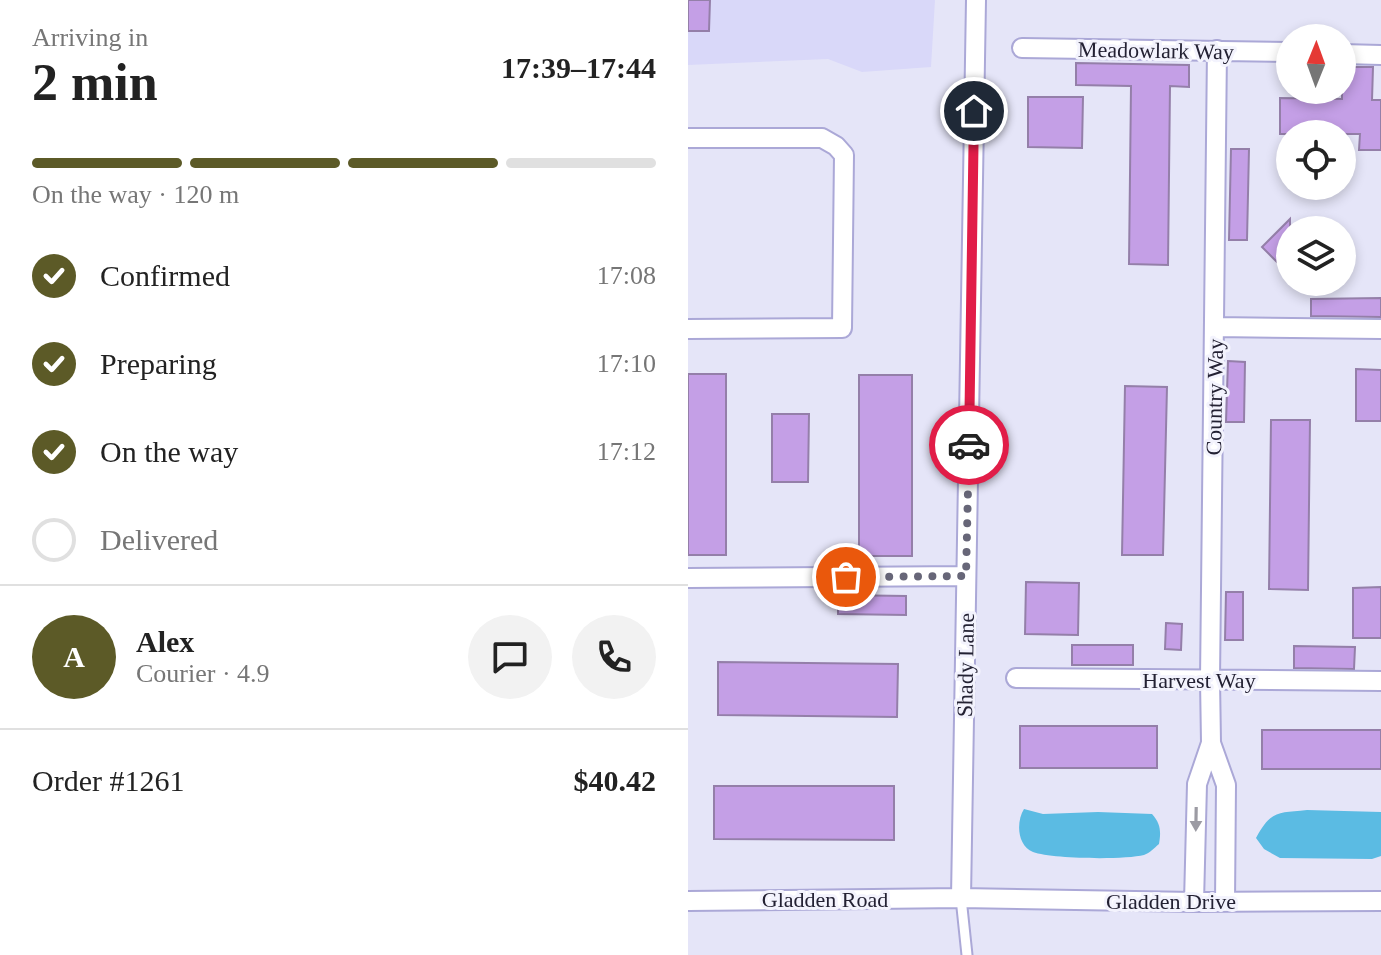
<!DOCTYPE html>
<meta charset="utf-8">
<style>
:root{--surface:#fff;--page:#f2f2f2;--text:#222;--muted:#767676;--line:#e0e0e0;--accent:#5c5a27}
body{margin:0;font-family:"Times New Roman",serif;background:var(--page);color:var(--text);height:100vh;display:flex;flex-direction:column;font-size:30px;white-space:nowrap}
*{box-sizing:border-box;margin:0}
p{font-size:26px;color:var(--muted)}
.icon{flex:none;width:44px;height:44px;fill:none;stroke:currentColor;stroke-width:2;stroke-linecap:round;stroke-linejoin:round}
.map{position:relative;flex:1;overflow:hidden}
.details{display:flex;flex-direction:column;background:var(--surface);width:688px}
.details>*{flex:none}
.needle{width:52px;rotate:1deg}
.tools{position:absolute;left:588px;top:24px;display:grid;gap:16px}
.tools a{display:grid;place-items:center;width:80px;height:80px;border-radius:50%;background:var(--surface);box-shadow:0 4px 12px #0003;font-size:40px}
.pin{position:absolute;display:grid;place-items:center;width:68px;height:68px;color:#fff;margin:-34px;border:4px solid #fff;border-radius:50%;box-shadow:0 2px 8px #0007}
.courier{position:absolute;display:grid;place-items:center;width:80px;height:80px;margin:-40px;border:6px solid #e11d48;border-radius:50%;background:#fff;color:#222;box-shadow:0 2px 10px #0007}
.headline em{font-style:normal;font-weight:700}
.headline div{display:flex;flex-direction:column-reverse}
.headline{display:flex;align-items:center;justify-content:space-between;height:136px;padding:0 32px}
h1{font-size:52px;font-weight:700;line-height:60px}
.bar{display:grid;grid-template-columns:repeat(4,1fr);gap:12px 8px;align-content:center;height:96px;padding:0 32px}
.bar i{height:10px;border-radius:6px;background:var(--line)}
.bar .current{background:var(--accent)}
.bar p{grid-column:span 4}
.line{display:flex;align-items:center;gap:20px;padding:0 32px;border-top:2px solid var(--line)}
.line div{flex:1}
.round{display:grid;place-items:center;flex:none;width:84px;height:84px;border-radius:42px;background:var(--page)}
ol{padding:0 32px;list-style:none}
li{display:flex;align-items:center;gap:24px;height:88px}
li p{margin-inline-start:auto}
li .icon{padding:8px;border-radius:50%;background:var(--accent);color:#fff;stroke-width:4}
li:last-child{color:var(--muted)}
li i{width:44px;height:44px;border:4px solid var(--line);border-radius:50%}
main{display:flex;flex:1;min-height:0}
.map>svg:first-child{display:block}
.built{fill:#d9d8f9}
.water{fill:#5bbbe3}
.building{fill:#c49fe6;stroke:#947fa9;stroke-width:2}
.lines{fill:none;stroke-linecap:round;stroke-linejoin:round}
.lane-casing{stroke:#aba8d7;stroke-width:13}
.street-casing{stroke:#aba8d7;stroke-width:22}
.lane{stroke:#fff;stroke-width:9}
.street{stroke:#fff;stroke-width:18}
.oneway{fill:#9c9ba3}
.done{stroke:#676678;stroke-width:8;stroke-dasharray:0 14.4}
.route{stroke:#e11d48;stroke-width:10}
.labels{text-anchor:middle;stroke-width:6;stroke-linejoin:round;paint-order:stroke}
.street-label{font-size:22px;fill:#232133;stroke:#f3f3fd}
</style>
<main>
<section class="details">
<div class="headline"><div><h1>2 min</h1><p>Arriving in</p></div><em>17:39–17:44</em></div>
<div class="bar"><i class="current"></i><i class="current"></i><i class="current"></i><i></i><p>On the way · 120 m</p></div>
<ol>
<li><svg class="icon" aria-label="check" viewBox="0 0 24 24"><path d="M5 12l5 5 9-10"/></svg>Confirmed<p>17:08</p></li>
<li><svg class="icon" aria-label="check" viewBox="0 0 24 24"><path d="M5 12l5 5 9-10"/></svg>Preparing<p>17:10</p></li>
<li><svg class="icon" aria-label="check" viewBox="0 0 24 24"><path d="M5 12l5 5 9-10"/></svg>On the way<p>17:12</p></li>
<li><i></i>Delivered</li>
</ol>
<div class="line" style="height:144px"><b class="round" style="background:var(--accent);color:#fff">A</b><div><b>Alex</b><p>Courier · 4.9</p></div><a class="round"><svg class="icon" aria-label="chat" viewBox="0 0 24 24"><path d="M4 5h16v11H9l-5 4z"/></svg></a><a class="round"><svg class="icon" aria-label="phone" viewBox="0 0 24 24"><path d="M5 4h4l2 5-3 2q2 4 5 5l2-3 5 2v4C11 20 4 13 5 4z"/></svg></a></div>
<div class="line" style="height:104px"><div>Order #1261</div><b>$40.42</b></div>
</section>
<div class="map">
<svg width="693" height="955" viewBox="0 0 693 955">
<rect width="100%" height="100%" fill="#e5e5f8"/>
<path class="built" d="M 0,0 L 247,0 L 243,67 L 174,72 L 140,59 L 0,65 Z"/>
<path class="water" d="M 336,809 L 355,814 L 410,812 L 464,814 C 473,824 473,832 471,844 C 466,848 462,853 456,855 C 436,860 364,859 345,852 C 329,845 328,822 336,809 Z
M 619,810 L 693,812 L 693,856 L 684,859 L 592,858 L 576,849 L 568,838 C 583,810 590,813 619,810 Z"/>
<path class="building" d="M 0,0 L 22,0 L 21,31 L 0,31 Z
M 388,63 L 501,65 L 501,87 L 482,86 L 480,265 L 441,264 L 443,86 L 388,85 Z
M 654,67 L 685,67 L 684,100 L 693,100 L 693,150 L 671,150 L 672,134 L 592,134 L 592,98 L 654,99 Z
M 340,97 L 395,97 L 394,148 L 340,147 Z
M 543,149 L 561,149 L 559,240 L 541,240 Z
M 602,219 L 602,275 L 574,247 Z
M 693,298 L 693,317 L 623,316 L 623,299 Z
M 540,361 L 557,362 L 556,422 L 538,422 Z
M 668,369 L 693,370 L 693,421 L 668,421 Z
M 0,374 L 38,374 L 38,555 L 0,555 Z
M 171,375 L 224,375 L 224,556 L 171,556 Z
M 437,386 L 479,387 L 475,555 L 434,555 Z
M 84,414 L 121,414 L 120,482 L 84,482 Z
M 583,420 L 622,420 L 620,590 L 581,589 Z
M 338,582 L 391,583 L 390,635 L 337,634 Z
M 693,587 L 693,638 L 665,638 L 665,588 Z
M 538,592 L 555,592 L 555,640 L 537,640 Z
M 150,595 L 218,596 L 218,615 L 150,614 Z
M 478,623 L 494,624 L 493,650 L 477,649 Z
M 384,645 L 445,645 L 445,665 L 384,665 Z
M 606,646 L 667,647 L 666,669 L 606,668 Z
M 30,662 L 210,664 L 209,717 L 30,715 Z
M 332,726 L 469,726 L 469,768 L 332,768 Z
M 574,730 L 693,730 L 693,769 L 574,769 Z
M 26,786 L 206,786 L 206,840 L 26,839 Z"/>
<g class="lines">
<g class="lane-casing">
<path id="lane" d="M 273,898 L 279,955"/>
</g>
<g class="street-casing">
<path id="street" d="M 334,48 L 602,52
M 529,50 L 522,680 L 523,743 L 538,785 L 537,902
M 654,54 L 693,55
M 0,138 L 134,138 L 148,146 L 156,155 L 154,328 L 0,329
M 527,327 L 693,329
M 0,578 L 278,576
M 328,678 L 693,681
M 273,898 L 288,0
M 0,901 L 273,898 L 506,902 L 693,901
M 506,902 L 509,784 L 523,743"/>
</g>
<use href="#lane" class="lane"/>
<use href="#street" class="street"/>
</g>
<defs><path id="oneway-solid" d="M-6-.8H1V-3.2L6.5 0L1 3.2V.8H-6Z" transform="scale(2)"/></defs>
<use class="oneway" href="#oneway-solid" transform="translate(508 819) rotate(91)"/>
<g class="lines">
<path class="done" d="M 158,577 L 278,576 L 281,445"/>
<path class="route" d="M 281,445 L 286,111"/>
</g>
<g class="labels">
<g class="street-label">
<text transform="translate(468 50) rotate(1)" y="8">Meadowlark Way</text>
<text transform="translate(526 397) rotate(-89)" y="8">Country Way</text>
<text transform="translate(277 665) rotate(-89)" y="8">Shady Lane</text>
<text x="511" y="688">Harvest Way</text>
<text x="137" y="907">Gladden Road</text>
<text x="483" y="909">Gladden Drive</text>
</g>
</g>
</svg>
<div class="tools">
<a><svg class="needle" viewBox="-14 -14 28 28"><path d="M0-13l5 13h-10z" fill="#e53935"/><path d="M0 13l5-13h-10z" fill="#767676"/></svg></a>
<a><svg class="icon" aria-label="locate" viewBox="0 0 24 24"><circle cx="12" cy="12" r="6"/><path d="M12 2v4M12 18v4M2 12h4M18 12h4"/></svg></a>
<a><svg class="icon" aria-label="layers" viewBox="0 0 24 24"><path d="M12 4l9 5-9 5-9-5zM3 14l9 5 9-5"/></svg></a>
</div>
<div class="pin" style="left:158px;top:577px;background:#ea580c"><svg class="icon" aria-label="bag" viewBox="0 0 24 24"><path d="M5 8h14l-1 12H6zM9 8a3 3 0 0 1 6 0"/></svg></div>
<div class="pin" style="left:286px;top:111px;background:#1f2937"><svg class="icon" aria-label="home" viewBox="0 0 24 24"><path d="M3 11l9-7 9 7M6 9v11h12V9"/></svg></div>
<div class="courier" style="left:281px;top:445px"><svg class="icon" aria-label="car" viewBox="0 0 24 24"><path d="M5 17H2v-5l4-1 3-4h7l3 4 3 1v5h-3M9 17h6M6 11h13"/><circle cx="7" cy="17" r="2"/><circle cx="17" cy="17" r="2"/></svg></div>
</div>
</main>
